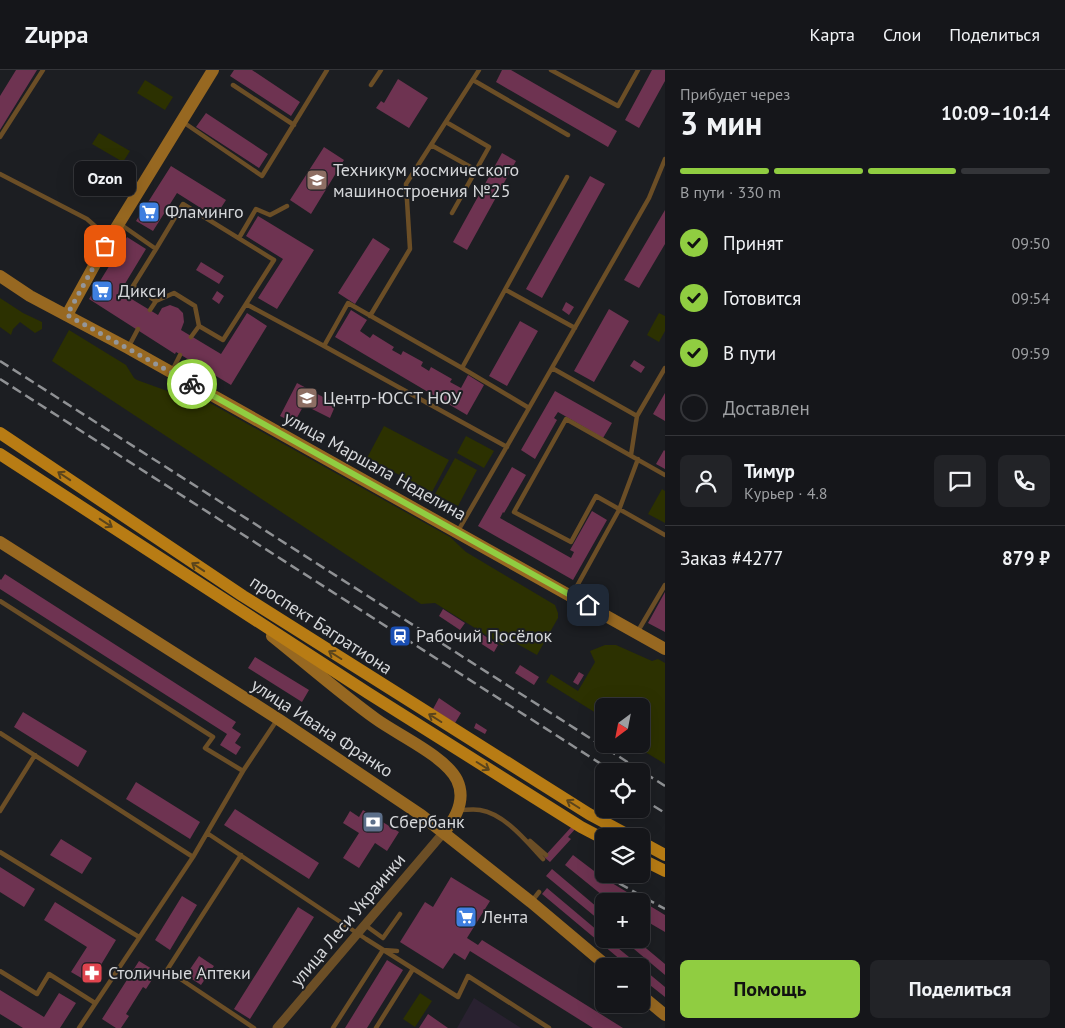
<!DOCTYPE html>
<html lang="ru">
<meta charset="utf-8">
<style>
:root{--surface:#15161a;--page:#222327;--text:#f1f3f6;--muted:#9d9fa2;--line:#343539;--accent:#90cd41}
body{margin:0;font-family:"PT Sans",sans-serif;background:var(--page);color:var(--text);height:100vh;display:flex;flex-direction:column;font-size:19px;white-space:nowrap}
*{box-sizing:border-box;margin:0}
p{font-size:16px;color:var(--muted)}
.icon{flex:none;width:28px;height:28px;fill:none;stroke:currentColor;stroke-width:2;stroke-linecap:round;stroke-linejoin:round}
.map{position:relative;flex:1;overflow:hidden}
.panel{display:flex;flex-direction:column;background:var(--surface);width:400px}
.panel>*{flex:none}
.needle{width:32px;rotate:212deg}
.buttons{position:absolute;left:595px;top:628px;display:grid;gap:10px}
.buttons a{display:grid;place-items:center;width:55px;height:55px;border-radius:8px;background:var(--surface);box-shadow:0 5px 20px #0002,0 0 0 1px var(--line);font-size:25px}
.pin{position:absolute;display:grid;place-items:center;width:42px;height:42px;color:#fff;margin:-21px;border-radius:10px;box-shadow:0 2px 8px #0006}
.courier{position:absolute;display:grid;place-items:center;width:50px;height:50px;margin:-25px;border:4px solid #90cd41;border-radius:50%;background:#fff;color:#222;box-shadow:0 1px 6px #0007}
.bubble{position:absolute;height:35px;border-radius:8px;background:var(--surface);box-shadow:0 5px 20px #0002,0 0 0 1px var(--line);font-size:16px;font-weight:700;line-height:35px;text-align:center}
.summary em{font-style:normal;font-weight:700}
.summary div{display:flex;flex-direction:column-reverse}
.summary{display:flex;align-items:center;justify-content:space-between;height:85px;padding:0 15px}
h1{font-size:32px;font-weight:700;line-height:38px}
.bar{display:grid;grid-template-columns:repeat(4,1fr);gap:8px 5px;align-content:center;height:60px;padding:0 15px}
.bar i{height:6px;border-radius:4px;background:var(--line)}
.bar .active{background:var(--accent)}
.bar p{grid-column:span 4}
.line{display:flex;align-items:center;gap:12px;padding:0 15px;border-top:1px solid var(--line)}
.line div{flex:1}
.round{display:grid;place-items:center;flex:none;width:52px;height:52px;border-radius:8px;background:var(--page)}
ol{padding:0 15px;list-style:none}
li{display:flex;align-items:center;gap:15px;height:55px}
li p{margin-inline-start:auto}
li .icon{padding:5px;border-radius:50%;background:var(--accent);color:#111;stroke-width:4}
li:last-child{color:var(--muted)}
li i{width:28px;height:28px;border:2px solid var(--line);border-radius:50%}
.button{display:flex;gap:10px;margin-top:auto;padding:10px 15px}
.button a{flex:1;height:58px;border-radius:8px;background:var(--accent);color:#111;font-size:20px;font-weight:700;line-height:58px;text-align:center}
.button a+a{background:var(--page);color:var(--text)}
header{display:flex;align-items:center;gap:30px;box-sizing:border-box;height:70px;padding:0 25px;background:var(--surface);border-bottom:1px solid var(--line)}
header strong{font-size:24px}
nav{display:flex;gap:28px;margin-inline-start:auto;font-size:18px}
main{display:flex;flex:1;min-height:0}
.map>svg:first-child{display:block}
.education{fill:#292130}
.green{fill:#2c3101}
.building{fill:#6e3351}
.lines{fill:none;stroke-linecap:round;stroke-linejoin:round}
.lane{stroke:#6b4e26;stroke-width:4.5}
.street{stroke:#6b4e26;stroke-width:9}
.secondary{stroke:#976821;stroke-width:12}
.primary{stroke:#b87c14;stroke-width:12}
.rail{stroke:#8f9194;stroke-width:2.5;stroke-dasharray:10 5;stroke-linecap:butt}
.oneway{stroke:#5a441c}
.done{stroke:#94969a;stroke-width:5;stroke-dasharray:0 9}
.route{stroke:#90cd41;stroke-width:6}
.labels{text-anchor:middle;stroke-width:4;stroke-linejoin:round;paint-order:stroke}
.poi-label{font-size:18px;fill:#d5d7da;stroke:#1c1e22;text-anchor:start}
.street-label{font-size:18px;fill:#d5d7da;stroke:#1c1e22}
</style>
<header>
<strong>Zuppa</strong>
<nav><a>Карта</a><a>Слои</a><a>Поделиться</a></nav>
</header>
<main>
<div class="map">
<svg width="665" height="958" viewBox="0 0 665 958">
<rect width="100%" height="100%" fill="#1c1e22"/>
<path class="education" d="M 474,928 L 521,958 L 457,958 Z"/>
<path class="green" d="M 145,10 L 173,27 L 165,40 L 137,23 Z
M 99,63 L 130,81 L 123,92 L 92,74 Z
M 0,228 L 23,243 L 42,252 L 42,259 L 35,263 L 20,252 L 13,259 L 11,265 L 0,257 Z
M 659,243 L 665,246 L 665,261 L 659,272 L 647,265 Z
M 69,260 L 126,295 L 134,308 L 137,310 L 184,327 L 194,324 L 450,467 L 466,482 L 555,535 L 558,543 L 558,548 L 537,585 L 512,571 L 502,575 L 435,533 L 421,534 L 52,291 Z
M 384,356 L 449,390 L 432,422 L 367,388 Z
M 466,366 L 494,381 L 484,398 L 457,383 Z
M 455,388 L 477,400 L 458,436 L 435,424 Z
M 662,419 L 665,421 L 665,453 L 648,444 Z
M 605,575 L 616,575 L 652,591 L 658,589 L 665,593 L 665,694 L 632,674 L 641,674 L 641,636 L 604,636 L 604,648 L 546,612 L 551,604 L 578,621 L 595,592 L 590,581 Z
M 420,923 L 432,931 L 415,957 L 403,949 Z"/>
<path class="building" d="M 16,0 L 37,0 L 0,60 L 0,26 Z
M 234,0 L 252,0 L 300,32 L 291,46 L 230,6 Z
M 502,0 L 511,0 L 617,61 L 608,77 L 496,12 Z
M 652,0 L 665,0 L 665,11 L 639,58 L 625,50 Z
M 398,9 L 428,28 L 409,58 L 376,38 L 381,31 L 384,33 Z
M 206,43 L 268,84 L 259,98 L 196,57 Z
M 324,77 L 344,90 L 311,144 L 290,130 Z
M 502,83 L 516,91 L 467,180 L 453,172 Z
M 171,96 L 226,130 L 215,147 L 177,123 L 153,161 L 136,151 Z
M 590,106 L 605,114 L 542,228 L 526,219 Z
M 665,140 L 665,174 L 639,218 L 624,210 Z
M 258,146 L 314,180 L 277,239 L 258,228 L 283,189 L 246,166 Z
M 127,167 L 146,179 L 120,222 L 158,245 L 162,238 L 170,235 L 178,238 L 183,243 L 184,252 L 181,260 L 221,284 L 247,243 L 267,256 L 231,315 L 176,282 L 175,284 L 89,229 Z
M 373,168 L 390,179 L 355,234 L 338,223 Z
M 201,192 L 224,206 L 219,214 L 196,200 Z
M 217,221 L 224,226 L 219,234 L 212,229 Z
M 566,232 L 574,237 L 569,245 L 562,240 Z
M 609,239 L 629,251 L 594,312 L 574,301 Z
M 351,240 L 367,250 L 360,261 L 370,268 L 373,264 L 394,277 L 392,280 L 401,285 L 403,281 L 423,292 L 421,296 L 429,301 L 431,297 L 452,309 L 450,312 L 461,318 L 468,305 L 484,315 L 467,345 L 335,267 Z
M 520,251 L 538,261 L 507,316 L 489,306 Z
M 634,290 L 645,297 L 641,303 L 630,296 Z
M 297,313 L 336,334 L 330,348 L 304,335 L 294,353 L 280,346 Z
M 555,321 L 612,353 L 603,368 L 558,342 L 554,348 L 557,350 L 535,389 L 521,380 Z
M 665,323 L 665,351 L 653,344 Z
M 664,380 L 665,381 L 665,399 L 656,394 Z
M 512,397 L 526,405 L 504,443 L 503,442 L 500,448 L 571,488 L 574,482 L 570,480 L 592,441 L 607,450 L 573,510 L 478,456 Z
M 5,504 L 236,652 L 232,658 L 241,664 L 235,673 L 241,677 L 236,685 L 220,675 L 227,664 L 0,519 L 0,509 L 1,510 Z
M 665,522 L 665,562 L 648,553 Z
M 443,539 L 465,553 L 460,560 L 439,546 Z
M 479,562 L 498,575 L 494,582 L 474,569 Z
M 255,587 L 309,620 L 302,632 L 248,598 Z
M 520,595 L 539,607 L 534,615 L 515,603 Z
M 579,602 L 584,605 L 578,615 L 573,612 Z
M 439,628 L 461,643 L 455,653 L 433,639 Z
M 23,642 L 87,681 L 78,697 L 14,657 Z
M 476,653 L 487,660 L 485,664 L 474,658 Z
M 136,712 L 200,752 L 190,769 L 126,729 Z
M 235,739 L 319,793 L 309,809 L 224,755 Z
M 363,740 L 399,762 L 387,781 L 375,773 L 359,798 L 343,788 L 359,763 L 343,753 L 350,741 L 359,747 Z
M 574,754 L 577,757 L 568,767 L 571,769 L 550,792 L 544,787 Z
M 61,769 L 92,788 L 82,804 L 50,785 Z
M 573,785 L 602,807 L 665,845 L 665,862 L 641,848 L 641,831 L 613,831 L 602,825 L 565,795 Z
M 0,797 L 35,819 L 24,837 L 0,822 Z
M 552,799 L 604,843 L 604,854 L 546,806 Z
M 451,807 L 490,831 L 467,868 L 478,875 L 482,870 L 623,958 L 593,958 L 470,881 L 465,890 L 454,883 L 443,899 L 400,872 L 425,832 L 433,837 Z
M 547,818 L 604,866 L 604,869 L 607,869 L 640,896 L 628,896 L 542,824 Z
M 182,826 L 197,835 L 170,880 L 155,870 Z
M 55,832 L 116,870 L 90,913 L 71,902 L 87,877 L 44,850 Z
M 298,837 L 314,847 L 250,949 L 234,939 Z
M 622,869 L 635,869 L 665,894 L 665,905 Z
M 199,886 L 214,896 L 201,915 L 186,905 Z
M 387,890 L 403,900 L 367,958 L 345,958 Z
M 139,891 L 157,902 L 146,919 L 143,917 L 126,944 L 129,946 L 121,958 L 116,958 L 102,949 Z
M 641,897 L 665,917 L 665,927 L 641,908 Z
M 0,920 L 44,947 L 59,923 L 76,933 L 60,958 L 23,958 L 0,944 Z
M 428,944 L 448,958 L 419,958 Z"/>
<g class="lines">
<path class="lane" d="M 551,0 L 618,36 L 638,0
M 473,10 L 568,65
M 233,15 L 294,55
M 371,15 L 381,0
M 183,52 L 262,106 L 327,0
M 446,52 L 489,77 L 452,143
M 0,67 L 43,0
M 431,75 L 476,100
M 0,104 L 87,149 L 96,157 L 104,175
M 120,154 L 156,179 L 133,216 L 156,231
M 239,168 L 256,139 L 270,145 L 287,136
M 156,179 L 183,134 L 274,190 L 246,234
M 506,220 L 575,258
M 150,240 L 156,231 L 174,223 L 195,236 L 199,256 L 191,267
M 370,246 L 410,179 L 406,114 L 479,0
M 199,256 L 223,270 L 246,234 L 324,276
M 129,276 L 138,259
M 462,298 L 567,107
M 552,298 L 637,346
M 172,301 L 180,285
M 507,377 L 324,276 L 348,233 L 462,298 L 529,338 L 649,128 L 665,89
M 631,385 L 637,346 L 665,298
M 665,405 L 566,349 L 514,442 L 571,472 L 596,426 L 665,465
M 458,461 L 529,338
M 572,525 L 619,440 L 638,389
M 0,531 L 213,667 L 205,678 L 243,701
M 638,561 L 665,515
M 0,663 L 193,787
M 460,740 C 466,740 474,739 480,740 C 505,744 527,772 543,789
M 0,741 L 35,685
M 207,763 L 366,869 L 458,927 L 468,906 L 549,958
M 530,771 L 546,785
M 0,782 L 139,867
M 241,785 L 167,900 L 254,958
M 532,831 L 539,822
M 365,855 L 383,868 L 400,844
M 0,901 L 37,924 L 49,904 L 95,933
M 79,958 L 193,787 L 243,701 L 277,650
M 333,958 L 383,880 L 397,881
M 376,958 L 413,899"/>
<path class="street" d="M 277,958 L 444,762"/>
<path class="secondary" d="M 0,206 L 30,226 L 128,278 L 665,579
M 67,245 L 105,176 L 213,0
M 0,472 L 278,649 L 421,745 L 531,832 L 607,896
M 272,566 C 307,594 340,623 376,649 C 398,665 445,686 457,710 C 466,729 456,748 444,762
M 641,925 L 665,945"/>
<path class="primary" d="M 0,363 L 243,526 L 589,744 L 630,766
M 0,384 L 368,623 L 581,757 L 604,769
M 641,772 L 665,785
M 641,789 L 665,801"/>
<path class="rail" d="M 0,291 L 665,716
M 0,309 L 612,701
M 641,728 L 665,743
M 606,806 L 665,839"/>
</g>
<defs><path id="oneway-shaft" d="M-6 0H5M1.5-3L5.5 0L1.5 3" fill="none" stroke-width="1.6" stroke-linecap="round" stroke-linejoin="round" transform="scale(1.25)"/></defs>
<g class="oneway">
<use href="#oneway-shaft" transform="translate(64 406) rotate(-146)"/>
<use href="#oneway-shaft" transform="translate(106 453) rotate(33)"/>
<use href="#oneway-shaft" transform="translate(198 497) rotate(-146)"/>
<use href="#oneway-shaft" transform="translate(335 585) rotate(-148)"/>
<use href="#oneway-shaft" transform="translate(435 648) rotate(-148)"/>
<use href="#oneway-shaft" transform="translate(483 696) rotate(32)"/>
<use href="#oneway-shaft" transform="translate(573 734) rotate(-148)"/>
</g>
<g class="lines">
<path class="done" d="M 105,176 L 67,245 L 192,314"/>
<path class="route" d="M 192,314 L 588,535"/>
</g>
<defs>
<g id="university-square" transform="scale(1.125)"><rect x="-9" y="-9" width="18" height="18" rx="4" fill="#8d6e63" stroke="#1c1e22"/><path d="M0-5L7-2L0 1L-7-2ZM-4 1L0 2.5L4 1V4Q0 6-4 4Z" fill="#fff"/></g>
<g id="supermarket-square" transform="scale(1.125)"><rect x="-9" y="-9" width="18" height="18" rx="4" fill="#3f7fe0" stroke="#1c1e22"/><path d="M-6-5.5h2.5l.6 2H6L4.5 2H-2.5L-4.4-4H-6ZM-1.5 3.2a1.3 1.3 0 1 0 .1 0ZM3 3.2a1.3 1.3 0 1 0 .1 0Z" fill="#fff"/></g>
<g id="school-square" transform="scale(1.125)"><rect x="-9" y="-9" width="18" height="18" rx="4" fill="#8d6e63" stroke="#1c1e22"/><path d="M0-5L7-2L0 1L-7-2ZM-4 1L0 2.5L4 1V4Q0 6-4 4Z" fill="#fff"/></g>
<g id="station-square" transform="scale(1.125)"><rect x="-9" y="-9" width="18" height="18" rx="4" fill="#1a4fb4" stroke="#1c1e22"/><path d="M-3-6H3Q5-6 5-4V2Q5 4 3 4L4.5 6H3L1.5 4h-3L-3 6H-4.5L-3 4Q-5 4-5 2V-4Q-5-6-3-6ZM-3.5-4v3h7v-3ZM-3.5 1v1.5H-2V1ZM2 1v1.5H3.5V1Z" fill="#fff"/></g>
<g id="bank-square" transform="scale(1.125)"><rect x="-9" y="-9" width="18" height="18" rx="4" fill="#5c6f8a" stroke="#1c1e22"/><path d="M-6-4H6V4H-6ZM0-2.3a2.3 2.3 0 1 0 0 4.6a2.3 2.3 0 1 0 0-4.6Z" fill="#fff"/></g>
<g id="pharmacy-square" transform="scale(1.125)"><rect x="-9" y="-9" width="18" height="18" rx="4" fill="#e0444e" stroke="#1c1e22"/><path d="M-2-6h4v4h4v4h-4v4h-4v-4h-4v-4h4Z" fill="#fff"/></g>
</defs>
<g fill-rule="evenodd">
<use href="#university-square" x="317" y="110"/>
<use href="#supermarket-square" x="149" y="142"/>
<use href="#supermarket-square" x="102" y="221"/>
<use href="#school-square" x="307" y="328"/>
<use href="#station-square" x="400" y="566"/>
<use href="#bank-square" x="373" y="752"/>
<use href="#supermarket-square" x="466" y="847"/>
<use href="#pharmacy-square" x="92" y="903"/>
</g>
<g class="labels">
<g class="poi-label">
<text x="333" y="106">Техникум космического<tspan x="333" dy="21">машиностроения №25</tspan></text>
<text x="165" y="148">Фламинго</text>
<text x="118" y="227">Дикси</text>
<text x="323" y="334">Центр-ЮССТ НОУ</text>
<text x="416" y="572">Рабочий Посёлок</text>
<text x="389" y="758">Сбербанк</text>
<text x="482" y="853">Лента</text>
<text x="108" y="909">Столичные Аптеки</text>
</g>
<g class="street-label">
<text transform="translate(375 396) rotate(29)" y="6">улица Маршала Неделина</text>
<text transform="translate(321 555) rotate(33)" y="6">проспект Багратиона</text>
<text transform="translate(322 658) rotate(33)" y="6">улица Ивана Франко</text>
<text transform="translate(348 850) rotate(-50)" y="6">улица Леси Украинки</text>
</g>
</g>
</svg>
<div class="buttons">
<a><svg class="needle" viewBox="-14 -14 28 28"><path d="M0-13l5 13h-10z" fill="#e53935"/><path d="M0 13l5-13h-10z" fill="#9d9fa2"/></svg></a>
<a><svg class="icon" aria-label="locate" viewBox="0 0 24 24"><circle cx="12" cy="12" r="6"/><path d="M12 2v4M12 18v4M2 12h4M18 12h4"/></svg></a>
<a><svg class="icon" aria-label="layers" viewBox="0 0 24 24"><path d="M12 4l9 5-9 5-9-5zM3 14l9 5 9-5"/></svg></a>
<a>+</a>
<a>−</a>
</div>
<div class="pin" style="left:105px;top:176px;background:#ea580c"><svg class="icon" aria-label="bag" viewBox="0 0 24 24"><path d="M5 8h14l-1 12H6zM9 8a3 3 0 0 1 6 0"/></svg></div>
<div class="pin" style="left:588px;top:535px;background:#1f2937"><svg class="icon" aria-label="home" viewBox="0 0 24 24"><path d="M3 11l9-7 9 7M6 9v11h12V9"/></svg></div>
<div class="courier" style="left:192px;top:314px"><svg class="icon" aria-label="bike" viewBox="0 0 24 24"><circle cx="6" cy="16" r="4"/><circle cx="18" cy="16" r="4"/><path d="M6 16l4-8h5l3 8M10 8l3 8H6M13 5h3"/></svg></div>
<div class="bubble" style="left:74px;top:91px;width:62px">Ozon</div>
</div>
<section class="panel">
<div class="summary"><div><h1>3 мин</h1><p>Прибудет через</p></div><em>10:09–10:14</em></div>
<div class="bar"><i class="active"></i><i class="active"></i><i class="active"></i><i></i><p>В пути · 330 m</p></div>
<ol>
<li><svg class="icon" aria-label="check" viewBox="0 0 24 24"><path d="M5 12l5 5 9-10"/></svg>Принят<p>09:50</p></li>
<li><svg class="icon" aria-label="check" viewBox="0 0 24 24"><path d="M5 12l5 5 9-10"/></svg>Готовится<p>09:54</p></li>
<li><svg class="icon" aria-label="check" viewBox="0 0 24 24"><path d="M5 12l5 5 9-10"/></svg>В пути<p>09:59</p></li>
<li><i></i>Доставлен</li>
</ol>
<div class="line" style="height:90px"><a class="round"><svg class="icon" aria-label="person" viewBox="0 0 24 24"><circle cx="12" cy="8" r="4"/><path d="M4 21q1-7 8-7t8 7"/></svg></a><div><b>Тимур</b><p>Курьер · 4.8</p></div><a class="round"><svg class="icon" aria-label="chat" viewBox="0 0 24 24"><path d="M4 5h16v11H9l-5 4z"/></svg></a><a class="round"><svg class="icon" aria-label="phone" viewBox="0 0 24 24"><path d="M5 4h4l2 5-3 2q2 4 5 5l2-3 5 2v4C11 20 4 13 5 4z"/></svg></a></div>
<div class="line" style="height:65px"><div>Заказ #4277</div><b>879 ₽</b></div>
<div class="button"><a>Помощь</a><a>Поделиться</a></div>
</section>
</main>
